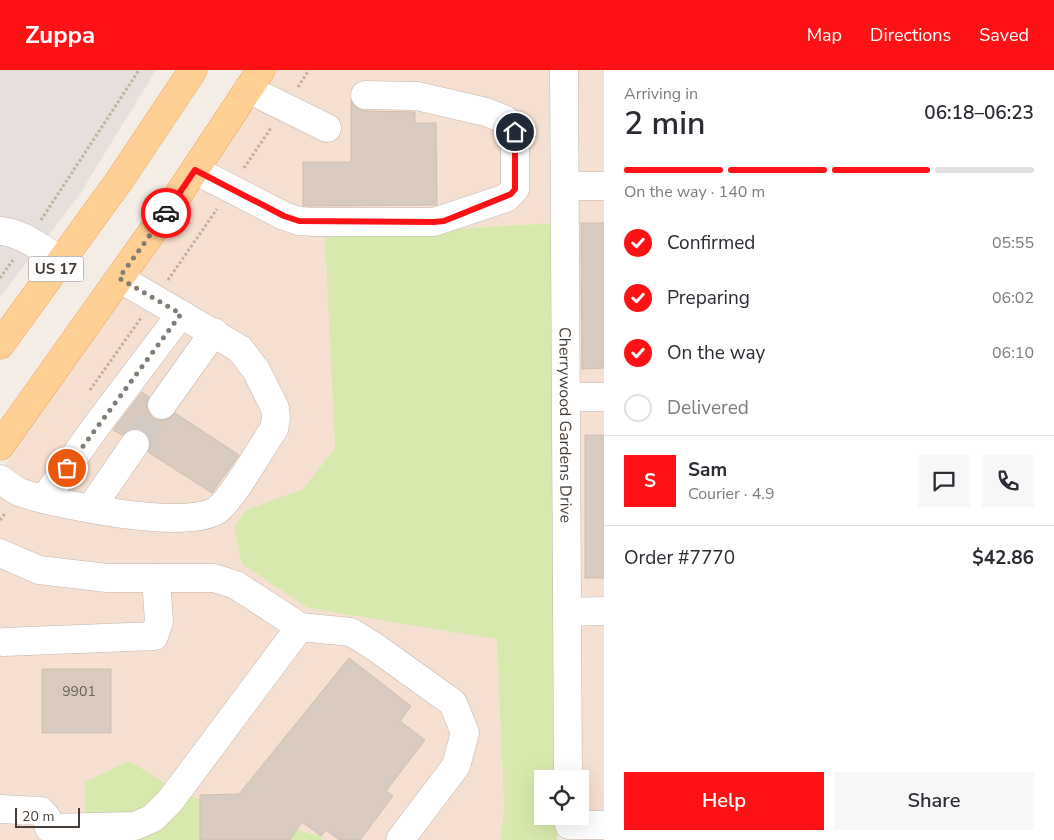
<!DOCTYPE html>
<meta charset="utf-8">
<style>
:root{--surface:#fff;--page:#f7f7f7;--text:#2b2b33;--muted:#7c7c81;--line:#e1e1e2;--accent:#ff1215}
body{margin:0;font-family:"Nunito Sans",sans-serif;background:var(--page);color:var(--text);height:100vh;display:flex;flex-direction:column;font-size:19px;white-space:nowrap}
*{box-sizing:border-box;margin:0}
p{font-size:16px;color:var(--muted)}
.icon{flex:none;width:28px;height:28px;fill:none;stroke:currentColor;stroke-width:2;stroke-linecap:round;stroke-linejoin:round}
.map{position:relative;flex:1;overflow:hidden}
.sheet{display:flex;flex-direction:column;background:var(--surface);width:450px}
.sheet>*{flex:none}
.controls{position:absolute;left:534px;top:700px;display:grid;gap:10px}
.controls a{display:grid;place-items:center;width:55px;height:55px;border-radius:0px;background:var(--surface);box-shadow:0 5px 20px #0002;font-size:25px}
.scale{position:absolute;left:15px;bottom:12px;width:65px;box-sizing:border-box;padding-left:5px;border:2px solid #473d35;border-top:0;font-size:14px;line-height:18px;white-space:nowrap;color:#473d35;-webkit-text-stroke:4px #fff;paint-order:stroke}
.pin{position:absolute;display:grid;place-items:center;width:42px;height:42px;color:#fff;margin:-21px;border:2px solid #fff;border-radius:50%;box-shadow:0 1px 5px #0007}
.courier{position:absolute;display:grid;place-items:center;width:50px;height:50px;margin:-25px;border:4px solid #ff1215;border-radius:50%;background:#fff;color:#222;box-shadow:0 1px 6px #0007}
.overview em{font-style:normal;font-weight:600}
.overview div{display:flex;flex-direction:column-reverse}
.overview{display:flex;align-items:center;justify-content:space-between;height:85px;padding:0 20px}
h1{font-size:32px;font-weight:600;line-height:38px}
.bar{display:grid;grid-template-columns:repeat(4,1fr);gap:8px 5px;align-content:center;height:60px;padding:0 20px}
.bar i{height:6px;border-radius:4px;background:var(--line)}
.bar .current{background:var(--accent)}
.bar p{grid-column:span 4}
.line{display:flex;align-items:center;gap:12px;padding:0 20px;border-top:1px solid var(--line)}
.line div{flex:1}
.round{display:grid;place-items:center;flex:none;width:52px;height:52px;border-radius:0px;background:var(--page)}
ol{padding:0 20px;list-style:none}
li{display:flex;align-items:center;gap:15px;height:55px}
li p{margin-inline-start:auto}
li .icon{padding:5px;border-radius:50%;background:var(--accent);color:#fff;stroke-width:4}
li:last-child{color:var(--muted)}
li i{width:28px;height:28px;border:2px solid var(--line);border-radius:50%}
.action{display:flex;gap:10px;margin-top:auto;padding:10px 20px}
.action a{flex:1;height:58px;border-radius:0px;background:var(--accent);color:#fff;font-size:20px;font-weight:600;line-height:58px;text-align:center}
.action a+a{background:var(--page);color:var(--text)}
header{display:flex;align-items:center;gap:30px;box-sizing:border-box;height:70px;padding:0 25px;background:var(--accent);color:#fff}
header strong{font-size:24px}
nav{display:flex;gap:28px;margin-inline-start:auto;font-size:18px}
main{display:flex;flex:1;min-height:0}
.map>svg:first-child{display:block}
.commercial{fill:#f6e0d1}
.industrial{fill:#e6dfdb}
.green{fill:#d8e9ae}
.building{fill:#d8cabe;stroke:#d0beae}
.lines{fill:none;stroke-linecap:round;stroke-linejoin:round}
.minor-tunnel{stroke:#d1cac3;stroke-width:28;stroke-dasharray:28 14;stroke-linecap:butt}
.minor-casing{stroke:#c2b6ac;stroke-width:29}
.major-casing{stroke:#e6a961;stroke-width:29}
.path{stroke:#c1ad9a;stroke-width:3;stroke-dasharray:2.5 2.5;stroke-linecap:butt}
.minor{stroke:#fff;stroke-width:28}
.major{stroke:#ffcf94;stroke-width:28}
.done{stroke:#847b73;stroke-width:5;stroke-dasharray:0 9}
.route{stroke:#ff1215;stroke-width:6}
.labels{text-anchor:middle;stroke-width:4;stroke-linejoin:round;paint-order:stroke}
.number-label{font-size:14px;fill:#6b6057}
.shield{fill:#fff;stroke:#7e7772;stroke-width:1}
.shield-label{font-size:15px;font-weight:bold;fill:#473d35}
.street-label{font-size:16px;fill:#473d35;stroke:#fff}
</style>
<header>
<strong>Zuppa</strong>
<nav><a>Map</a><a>Directions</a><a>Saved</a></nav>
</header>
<main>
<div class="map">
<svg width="604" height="770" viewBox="0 0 604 770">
<rect width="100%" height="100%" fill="#f4ede6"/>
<path class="commercial" d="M 274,0 L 553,0 L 554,153 L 326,167 L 335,378 L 303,419 L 246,440 L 308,538 L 498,569 L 504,734 L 501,770 L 321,770 L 321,766 L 235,744 L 173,718 L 85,770 L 0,770 L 0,403 L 37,343 Z
M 576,0 L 604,0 L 604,770 L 580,770 Z"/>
<path class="industrial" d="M 0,0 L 156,0 L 78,127 L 47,167 L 0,148 Z
M 0,174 L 7,174 L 31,187 L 0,227 Z"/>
<path class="green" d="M 554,153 L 557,709 L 542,709 L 542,746 L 557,746 L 557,770 L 501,770 L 504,734 L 497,569 L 308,538 L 242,494 L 234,458 L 246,440 L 303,419 L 335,378 L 325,167 Z
M 129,691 L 173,718 L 235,744 L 321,766 L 321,770 L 85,770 L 85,712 Z"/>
<path class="building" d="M 351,30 L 357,38 L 364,41 L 415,42 L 415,53 L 436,53 L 437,135 L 303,136 L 303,92 L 351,92 Z
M 581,153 L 604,153 L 604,298 L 582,299 Z
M 142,322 L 149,327 L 146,334 L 148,341 L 153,348 L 160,350 L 168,349 L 175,343 L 239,385 L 212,423 L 148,382 L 151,375 L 149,368 L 143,361 L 137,359 L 129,360 L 122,365 L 113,360 Z
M 585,365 L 604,365 L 604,508 L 585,508 Z
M 349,588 L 411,636 L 400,651 L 425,670 L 386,721 L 393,726 L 360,770 L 339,770 L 326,760 L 321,766 L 302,752 L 290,770 L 200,770 L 200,725 L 239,724 Z
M 42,599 L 111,599 L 111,663 L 42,663 Z"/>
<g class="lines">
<path class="minor-tunnel" d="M 135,374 L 162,335"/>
<g class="minor-casing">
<g id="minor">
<path id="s1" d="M 564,0 L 568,709"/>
<path d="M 248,19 L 327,58"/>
<path d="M 195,100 L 284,146 L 299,151 L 315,152 L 434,152 L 506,128 L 515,119 L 515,62 L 506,50 L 486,42 L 417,26 L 365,25"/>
<path d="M 565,116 L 604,116"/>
<path d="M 0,161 C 22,162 43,180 62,191"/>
<path d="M 566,327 L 604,327"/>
<path d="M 162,335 L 214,262"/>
<path d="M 0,409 C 7,413 14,421 22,423 C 58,435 187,461 217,440 C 232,430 262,376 274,359 L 276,349 L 275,338 L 256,300 L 240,279 L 119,208"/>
<path d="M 44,429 L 100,351 L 181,244"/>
<path d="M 91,438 L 135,374"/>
<path d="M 0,483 L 39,500 L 107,508 L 214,508 L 236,515 L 300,557 L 351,562 L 375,577 L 453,633 L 465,663 L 456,696 L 400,770"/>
<path d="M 567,542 L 604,541"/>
<path d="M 4,572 L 154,566 L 159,552 L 156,508"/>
<path d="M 0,739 L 41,741 L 47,748 L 49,758 L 135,756 L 153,748 L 170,731 L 300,557"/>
<path d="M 569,755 L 604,755"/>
</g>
</g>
<g class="major-casing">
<path id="major" d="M 0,275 L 119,111 L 193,0
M 0,376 L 172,134 L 261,0"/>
</g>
<path class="path" d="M 298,17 L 309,0
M 244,98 L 271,58
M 41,150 L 139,0
M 0,208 L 13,190
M 168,210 L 217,139
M 90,320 L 141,248
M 0,450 L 6,442"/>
<use href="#minor" class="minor"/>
<use href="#major" class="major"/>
</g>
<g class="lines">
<path class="done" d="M 67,398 L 181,244 L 119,208 L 166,143"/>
<path class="route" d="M 166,143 L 195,100 L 284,146 L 299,151 L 434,152 L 444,151 L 511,124 L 515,119 L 515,62"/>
</g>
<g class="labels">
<g class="number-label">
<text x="79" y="626">9901</text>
</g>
<rect class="shield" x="28.5" y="186.5" width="55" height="25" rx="4"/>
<g class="shield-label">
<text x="56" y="204">US 17</text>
</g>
<g class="street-label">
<text dy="6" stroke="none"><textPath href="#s1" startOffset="355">Cherrywood Gardens Drive</textPath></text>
</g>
</g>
</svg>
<div class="controls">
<a><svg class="icon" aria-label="locate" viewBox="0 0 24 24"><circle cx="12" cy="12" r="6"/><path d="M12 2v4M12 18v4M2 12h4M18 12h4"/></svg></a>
</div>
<div class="scale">20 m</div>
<div class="pin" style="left:67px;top:398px;background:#ea580c"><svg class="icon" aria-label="bag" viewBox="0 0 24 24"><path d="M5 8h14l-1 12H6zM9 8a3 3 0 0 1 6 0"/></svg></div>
<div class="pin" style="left:515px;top:62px;background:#1f2937"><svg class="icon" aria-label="home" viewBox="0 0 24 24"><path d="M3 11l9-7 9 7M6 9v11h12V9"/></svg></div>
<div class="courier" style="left:166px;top:143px"><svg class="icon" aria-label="car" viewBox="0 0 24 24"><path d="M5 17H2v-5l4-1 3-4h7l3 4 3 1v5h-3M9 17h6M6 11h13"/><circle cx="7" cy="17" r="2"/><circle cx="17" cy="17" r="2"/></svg></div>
</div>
<section class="sheet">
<div class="overview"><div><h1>2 min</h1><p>Arriving in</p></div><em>06:18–06:23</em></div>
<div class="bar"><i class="current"></i><i class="current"></i><i class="current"></i><i></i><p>On the way · 140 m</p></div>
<ol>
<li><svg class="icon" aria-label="check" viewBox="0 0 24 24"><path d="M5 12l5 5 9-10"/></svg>Confirmed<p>05:55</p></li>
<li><svg class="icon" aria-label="check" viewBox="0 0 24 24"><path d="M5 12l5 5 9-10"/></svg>Preparing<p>06:02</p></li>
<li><svg class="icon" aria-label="check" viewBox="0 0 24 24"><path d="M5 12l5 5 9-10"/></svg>On the way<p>06:10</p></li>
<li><i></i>Delivered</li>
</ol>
<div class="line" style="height:90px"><b class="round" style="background:var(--accent);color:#fff">S</b><div><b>Sam</b><p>Courier · 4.9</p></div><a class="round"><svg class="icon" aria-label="chat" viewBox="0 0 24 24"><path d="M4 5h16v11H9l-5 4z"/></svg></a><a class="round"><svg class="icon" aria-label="phone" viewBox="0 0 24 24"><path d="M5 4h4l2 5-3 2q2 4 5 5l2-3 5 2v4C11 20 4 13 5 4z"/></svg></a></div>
<div class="line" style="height:65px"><div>Order #7770</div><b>$42.86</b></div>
<div class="action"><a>Help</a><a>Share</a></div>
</section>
</main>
